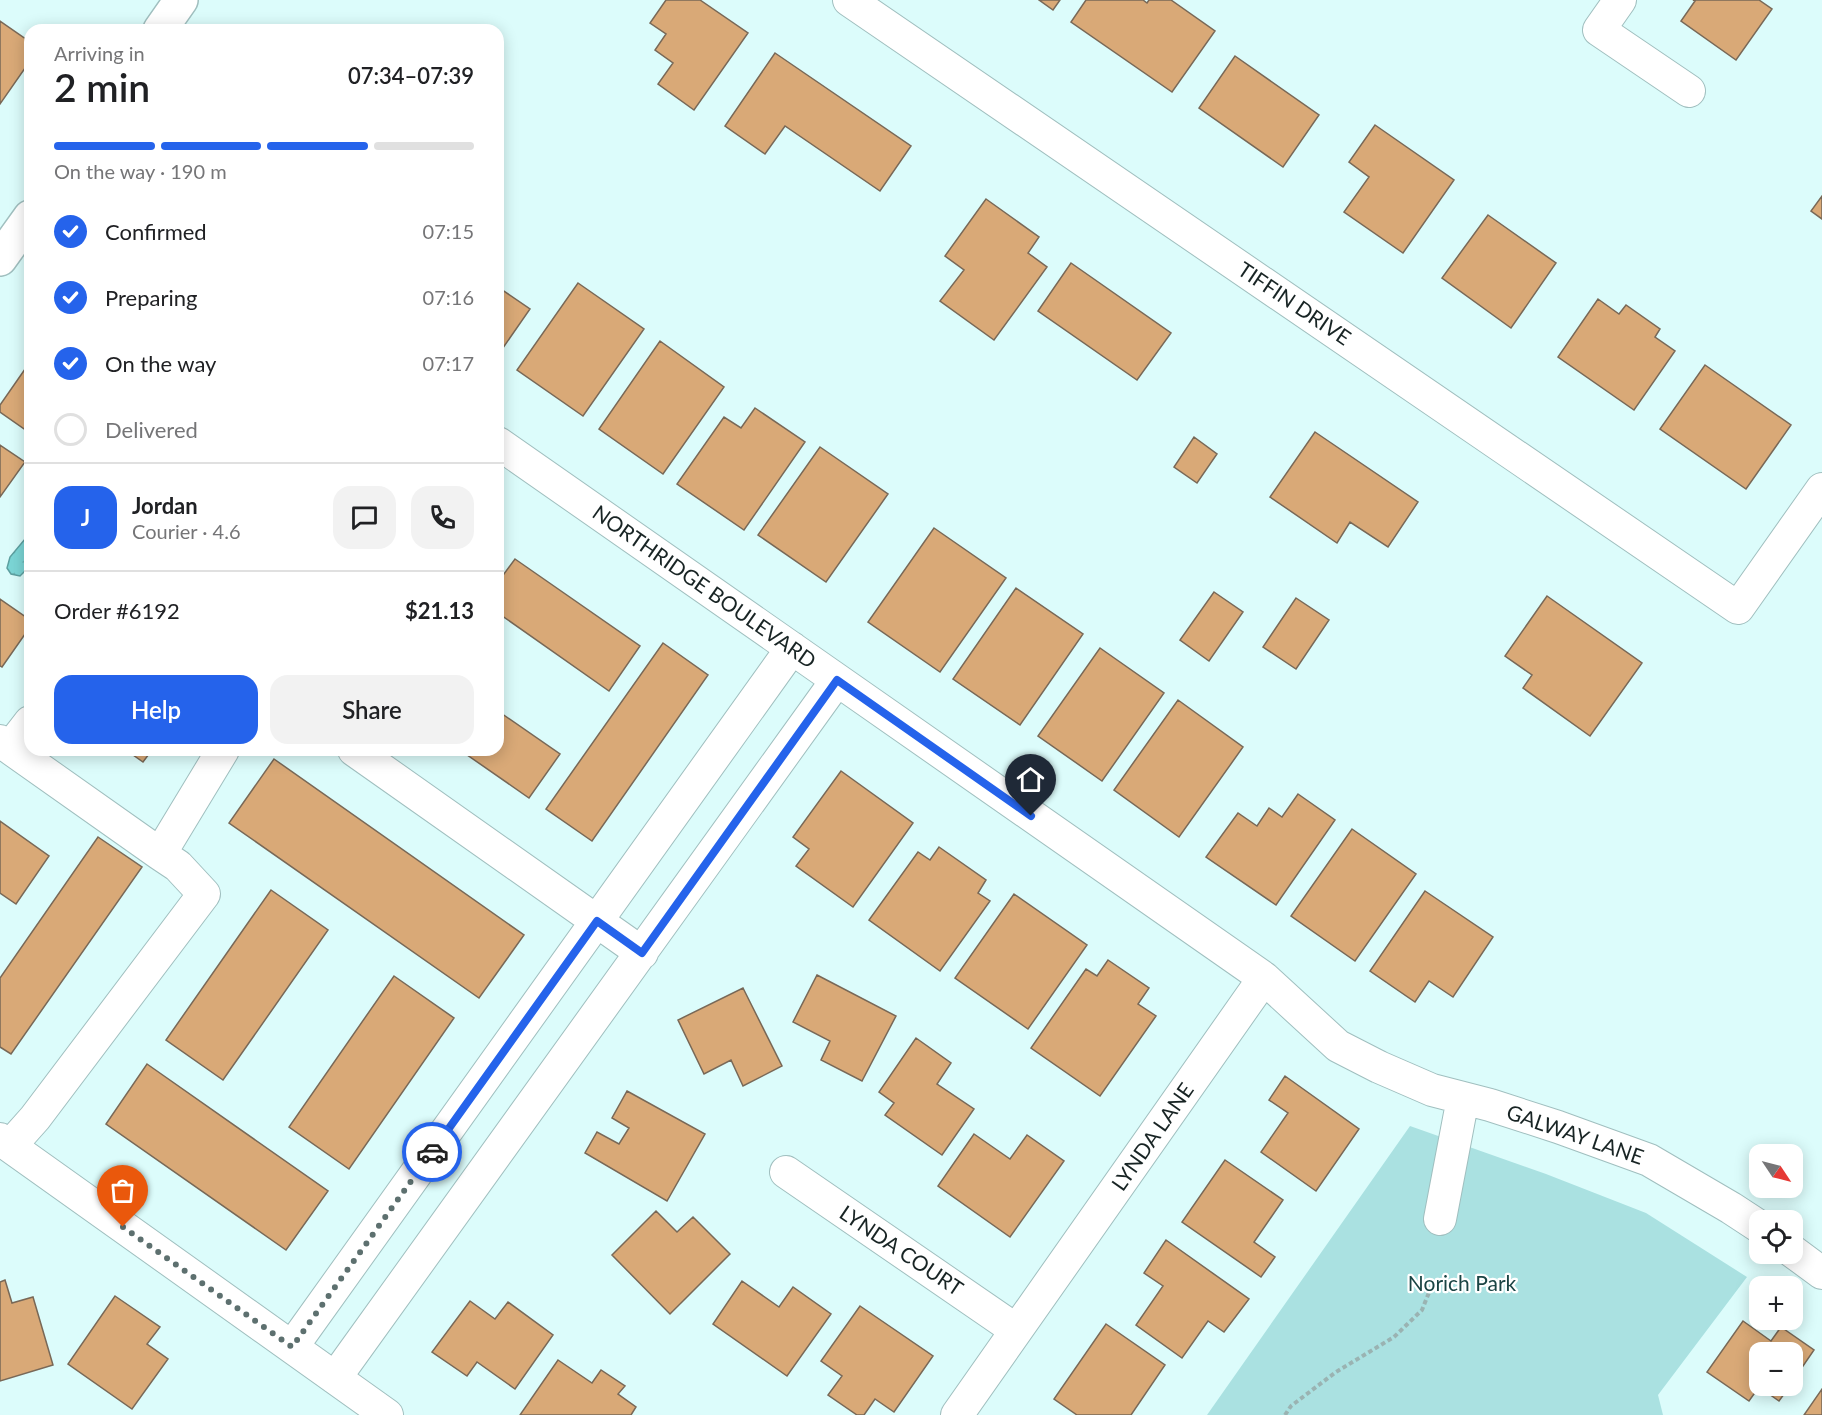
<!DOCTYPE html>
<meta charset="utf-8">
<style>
:root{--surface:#fff;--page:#f2f2f2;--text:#202124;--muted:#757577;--line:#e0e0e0;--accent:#2563eb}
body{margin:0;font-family:Lato,sans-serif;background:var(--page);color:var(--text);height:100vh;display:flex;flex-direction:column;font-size:22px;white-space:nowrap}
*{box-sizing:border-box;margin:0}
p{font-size:20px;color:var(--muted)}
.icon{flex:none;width:33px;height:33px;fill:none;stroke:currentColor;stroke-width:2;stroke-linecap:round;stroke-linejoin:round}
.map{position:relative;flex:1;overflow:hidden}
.sheet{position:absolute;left:24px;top:24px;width:480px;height:732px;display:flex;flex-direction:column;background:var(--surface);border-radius:18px;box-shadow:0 3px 15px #0003}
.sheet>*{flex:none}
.needle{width:39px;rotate:125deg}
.fabs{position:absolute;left:1749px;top:1144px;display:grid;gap:12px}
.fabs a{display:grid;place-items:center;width:54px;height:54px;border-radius:12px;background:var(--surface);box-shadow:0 3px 15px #0003;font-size:30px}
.pin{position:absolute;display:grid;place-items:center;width:51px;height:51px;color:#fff;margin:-62px -26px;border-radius:50% 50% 50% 0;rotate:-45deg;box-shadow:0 0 6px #0007}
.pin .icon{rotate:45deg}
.courier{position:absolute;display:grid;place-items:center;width:60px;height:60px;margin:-30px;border:4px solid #2563eb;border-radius:50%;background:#fff;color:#222;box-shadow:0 2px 8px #0007}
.summary em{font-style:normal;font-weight:600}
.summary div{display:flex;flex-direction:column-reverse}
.summary{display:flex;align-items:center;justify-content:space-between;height:102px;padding:0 30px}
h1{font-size:39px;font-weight:600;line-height:45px}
.bar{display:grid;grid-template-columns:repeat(4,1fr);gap:9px 6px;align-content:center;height:72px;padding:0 30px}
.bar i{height:8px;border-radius:4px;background:var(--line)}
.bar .current{background:var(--accent)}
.bar p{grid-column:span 4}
.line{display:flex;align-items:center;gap:15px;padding:0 30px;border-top:2px solid var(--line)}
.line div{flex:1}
.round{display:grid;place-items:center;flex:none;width:63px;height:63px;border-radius:18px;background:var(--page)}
ol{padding:0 30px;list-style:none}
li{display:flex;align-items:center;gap:18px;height:66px}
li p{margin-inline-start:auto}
li .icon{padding:6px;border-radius:50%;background:var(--accent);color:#fff;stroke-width:4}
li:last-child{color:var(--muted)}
li i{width:33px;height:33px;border:3px solid var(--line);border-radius:50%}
.primary-button{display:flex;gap:12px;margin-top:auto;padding:12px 30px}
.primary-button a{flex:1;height:69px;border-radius:18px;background:var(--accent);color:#fff;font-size:24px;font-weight:600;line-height:69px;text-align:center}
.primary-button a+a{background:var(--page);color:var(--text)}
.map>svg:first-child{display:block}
.park{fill:#aae1e1}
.water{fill:url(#water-ripples);stroke:#5da0a0;stroke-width:1.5}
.building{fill:#d9a977;stroke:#786857;stroke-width:1.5}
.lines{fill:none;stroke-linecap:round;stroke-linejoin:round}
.minor-casing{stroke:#a0bfbf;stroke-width:34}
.major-casing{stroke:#a0bfbf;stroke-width:36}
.path{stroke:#9ab3b2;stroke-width:4;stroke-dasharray:4.5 3;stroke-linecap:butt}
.minor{stroke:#fff;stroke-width:32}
.major{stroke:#fff;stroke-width:33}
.done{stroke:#5d706f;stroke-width:6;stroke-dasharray:0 10.8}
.route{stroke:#2563eb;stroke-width:8}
.labels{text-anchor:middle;stroke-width:4.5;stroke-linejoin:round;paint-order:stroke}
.street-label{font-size:21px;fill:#182424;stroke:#fff}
.park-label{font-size:21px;fill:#1a4444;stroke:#fff}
</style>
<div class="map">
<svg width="1822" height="1415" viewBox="0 0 1822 1415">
<defs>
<pattern id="water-ripples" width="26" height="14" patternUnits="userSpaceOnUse" patternTransform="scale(1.5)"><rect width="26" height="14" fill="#7bd5d5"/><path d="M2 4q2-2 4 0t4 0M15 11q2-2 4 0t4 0" fill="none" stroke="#6ab7b7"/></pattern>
</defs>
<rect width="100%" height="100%" fill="#dcfcfb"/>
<path class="park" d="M 1410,1126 L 1546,1174 L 1646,1213 L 1747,1277 L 1658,1395 L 1663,1415 L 1207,1415 Z"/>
<path class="water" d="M 30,533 L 30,566 L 20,576 L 11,574 L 7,568 L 10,557 Z"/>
<path class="building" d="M 666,0 L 700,0 L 748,33 L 694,110 L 658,84 L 673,63 L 655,50 L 666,34 L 650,23 Z
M 1039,0 L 1060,0 L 1053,10 Z
M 1086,0 L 1143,0 L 1147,3 L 1149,0 L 1171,0 L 1215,31 L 1172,92 L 1071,22 Z
M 1693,0 L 1759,0 L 1772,9 L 1736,60 L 1681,21 L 1695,1 Z
M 0,21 L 30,42 L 30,61 L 0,104 Z
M 775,53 L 911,146 L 880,191 L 785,126 L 765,154 L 725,126 Z
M 1235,56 L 1319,115 L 1283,167 L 1199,108 Z
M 1375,125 L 1454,180 L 1403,253 L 1344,212 L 1369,177 L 1349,162 Z
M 1822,196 L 1822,219 L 1811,211 Z
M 986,199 L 1039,237 L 1028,253 L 1047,267 L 994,340 L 940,301 L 964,270 L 945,256 Z
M 1488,215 L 1556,263 L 1511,328 L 1442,278 Z
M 1071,263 L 1171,333 L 1137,380 L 1038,311 Z
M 578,283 L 644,329 L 583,416 L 517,370 Z
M 498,287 L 530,309 L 498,355 Z
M 1598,299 L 1619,314 L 1626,305 L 1660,329 L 1655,337 L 1675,351 L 1634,410 L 1558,357 Z
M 660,341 L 724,387 L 663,474 L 599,429 Z
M 30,362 L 30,433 L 0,412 L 0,405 Z
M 1705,365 L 1791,425 L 1746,489 L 1660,429 Z
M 755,408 L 805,442 L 744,530 L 677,484 L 724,417 L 741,428 Z
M 1315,432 L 1418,502 L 1388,547 L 1350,522 L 1337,543 L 1270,497 Z
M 1194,437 L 1217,454 L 1197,483 L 1174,467 Z
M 0,445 L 25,462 L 0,497 Z
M 820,447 L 888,494 L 826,582 L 758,535 Z
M 934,528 L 1006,578 L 940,672 L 868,622 Z
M 515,559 L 640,646 L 609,691 L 498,613 L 498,582 Z
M 1016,588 L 1083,634 L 1020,725 L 953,679 Z
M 1214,592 L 1243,612 L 1209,661 L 1180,640 Z
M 1547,596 L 1642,663 L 1590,736 L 1523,688 L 1532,675 L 1505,656 Z
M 1296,598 L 1329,620 L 1296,669 L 1263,647 Z
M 0,599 L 30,620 L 30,627 L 2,667 L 0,666 Z
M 663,643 L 708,675 L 592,841 L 546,809 Z
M 1100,648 L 1164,693 L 1102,781 L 1038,736 Z
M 1178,700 L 1243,747 L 1179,837 L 1114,790 Z
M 498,711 L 560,754 L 529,798 L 460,750 L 498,750 Z
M 126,750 L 152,750 L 143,762 Z
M 274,759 L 524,935 L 479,998 L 229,823 Z
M 841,771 L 913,823 L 853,907 L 796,866 L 809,849 L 793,837 Z
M 1298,794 L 1335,820 L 1276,905 L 1206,857 L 1238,813 L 1257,826 L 1269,808 L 1282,817 Z
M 0,821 L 49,856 L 16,904 L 0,893 Z
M 1352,829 L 1416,874 L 1355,961 L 1291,916 Z
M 98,837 L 142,867 L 11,1054 L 0,1047 L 0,978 Z
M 939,847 L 986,880 L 978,893 L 990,901 L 940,971 L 869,920 L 918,852 L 930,860 Z
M 271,890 L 328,930 L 223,1080 L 166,1040 Z
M 1425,891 L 1493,937 L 1453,997 L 1429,981 L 1415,1002 L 1370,971 Z
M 1014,894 L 1087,945 L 1028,1029 L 955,978 Z
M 1108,960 L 1149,988 L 1138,1004 L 1156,1016 L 1100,1096 L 1031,1048 L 1086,969 L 1097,976 Z
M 817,975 L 896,1016 L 862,1081 L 821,1060 L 830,1041 L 793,1022 Z
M 394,976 L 454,1018 L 349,1169 L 289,1127 Z
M 743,988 L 782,1066 L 743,1086 L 731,1060 L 704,1074 L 678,1020 Z
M 916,1038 L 951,1063 L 937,1084 L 974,1109 L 942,1155 L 885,1115 L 894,1103 L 879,1092 Z
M 147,1064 L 328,1191 L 286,1250 L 106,1124 Z
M 1285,1076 L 1359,1129 L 1316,1191 L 1261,1152 L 1288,1113 L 1269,1100 Z
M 627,1091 L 705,1134 L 667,1201 L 585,1153 L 597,1132 L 619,1144 L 629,1128 L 612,1118 Z
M 974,1134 L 1010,1159 L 1027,1135 L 1064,1161 L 1010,1237 L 938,1186 Z
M 1225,1160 L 1283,1200 L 1254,1242 L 1275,1257 L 1261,1277 L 1182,1222 Z
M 656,1211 L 677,1232 L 693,1217 L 730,1254 L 670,1314 L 612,1255 Z
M 1166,1240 L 1249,1299 L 1224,1332 L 1208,1321 L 1182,1358 L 1136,1325 L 1163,1286 L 1144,1273 Z
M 5,1280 L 12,1303 L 33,1297 L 53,1365 L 0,1381 L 0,1282 Z
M 742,1281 L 779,1307 L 793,1287 L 831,1314 L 787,1376 L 713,1324 Z
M 115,1296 L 160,1327 L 147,1344 L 168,1359 L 132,1409 L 68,1364 Z
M 470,1301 L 495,1319 L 508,1302 L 553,1335 L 515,1389 L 477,1362 L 467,1376 L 432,1352 Z
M 860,1306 L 933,1356 L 894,1412 L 875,1399 L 864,1415 L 857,1415 L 828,1395 L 842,1376 L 821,1361 Z
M 1743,1321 L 1771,1341 L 1781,1327 L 1814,1350 L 1792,1382 L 1792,1353 L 1760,1353 L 1760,1386 L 1790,1386 L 1779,1401 L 1759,1387 L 1749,1401 L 1707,1372 Z
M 1106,1324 L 1165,1365 L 1131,1415 L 1077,1415 L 1054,1399 Z
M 558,1360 L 592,1383 L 601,1370 L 625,1386 L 618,1394 L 636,1407 L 631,1415 L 520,1415 Z
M 1822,1389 L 1822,1415 L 1804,1415 Z"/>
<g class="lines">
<g class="minor-casing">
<path id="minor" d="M 849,0 L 1738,608 L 1822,489
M 1620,0 L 1599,30 L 1689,91
M 498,443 L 1264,978 L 1338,1046 L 1379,1067 L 1432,1090 L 1490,1105 L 1558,1127 L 1649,1160 L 1731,1208 L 1760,1227
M 0,741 L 160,854 L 223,750
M 10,748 L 30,722
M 354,750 L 642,953
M 0,1139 L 387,1415
M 10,1146 L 35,1118 L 204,894 L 178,866 L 160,854
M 786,1172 L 1016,1330
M 1440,1219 L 1463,1098
M 1792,1251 L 1822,1273
M 292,1347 L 792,648
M 335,1378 L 837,680
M 957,1415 L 1264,978"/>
</g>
<g class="major-casing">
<path id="major" d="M 160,30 L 181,0
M 0,259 L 30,217"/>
</g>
<path class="path" d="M 1285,1415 L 1291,1406 L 1336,1372 L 1394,1337 L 1422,1310 L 1432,1285"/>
<use href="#minor" class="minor"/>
<use href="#major" class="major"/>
</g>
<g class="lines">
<path class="done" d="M 123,1227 L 292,1347 L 432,1152"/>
<path class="route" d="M 432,1152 L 597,921 L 642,953 L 837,680 L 1031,816"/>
</g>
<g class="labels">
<g class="street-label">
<text transform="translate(1294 304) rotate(34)" y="7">TIFFIN DRIVE</text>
<text transform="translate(704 587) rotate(35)" y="7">NORTHRIDGE BOULEVARD</text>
<text transform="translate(1575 1135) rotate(19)" y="7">GALWAY LANE</text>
<text transform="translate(1153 1137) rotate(-55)" y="7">LYNDA LANE</text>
<text transform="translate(901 1251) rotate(34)" y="7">LYNDA COURT</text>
</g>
<g class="park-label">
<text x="1462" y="1291">Norich Park</text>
</g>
</g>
</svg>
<div class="fabs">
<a><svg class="needle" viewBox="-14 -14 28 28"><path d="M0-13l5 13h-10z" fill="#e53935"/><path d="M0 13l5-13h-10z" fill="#757577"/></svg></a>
<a><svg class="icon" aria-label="locate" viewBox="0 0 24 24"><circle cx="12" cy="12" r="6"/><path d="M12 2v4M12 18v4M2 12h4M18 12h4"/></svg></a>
<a>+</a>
<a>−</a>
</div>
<div class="pin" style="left:123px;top:1227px;background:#ea580c"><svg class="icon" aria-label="bag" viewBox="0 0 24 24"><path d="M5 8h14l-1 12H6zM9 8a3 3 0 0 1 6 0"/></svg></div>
<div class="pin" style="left:1031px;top:816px;background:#1f2937"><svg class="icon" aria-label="home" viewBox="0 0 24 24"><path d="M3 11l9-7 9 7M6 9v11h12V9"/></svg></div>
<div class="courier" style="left:432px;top:1152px"><svg class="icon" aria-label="car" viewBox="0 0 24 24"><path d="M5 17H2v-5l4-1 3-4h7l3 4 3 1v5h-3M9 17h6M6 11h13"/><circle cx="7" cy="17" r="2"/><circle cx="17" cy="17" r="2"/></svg></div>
<section class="sheet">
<div class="summary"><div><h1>2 min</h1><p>Arriving in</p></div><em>07:34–07:39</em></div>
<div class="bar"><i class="current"></i><i class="current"></i><i class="current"></i><i></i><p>On the way · 190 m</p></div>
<ol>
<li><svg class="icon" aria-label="check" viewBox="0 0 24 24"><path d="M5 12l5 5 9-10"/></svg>Confirmed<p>07:15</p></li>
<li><svg class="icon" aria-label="check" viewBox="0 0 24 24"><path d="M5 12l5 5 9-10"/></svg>Preparing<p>07:16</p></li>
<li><svg class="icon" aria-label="check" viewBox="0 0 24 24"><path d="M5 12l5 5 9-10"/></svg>On the way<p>07:17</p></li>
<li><i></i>Delivered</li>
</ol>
<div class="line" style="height:108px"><b class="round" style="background:var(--accent);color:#fff">J</b><div><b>Jordan</b><p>Courier · 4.6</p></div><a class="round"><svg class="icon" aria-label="chat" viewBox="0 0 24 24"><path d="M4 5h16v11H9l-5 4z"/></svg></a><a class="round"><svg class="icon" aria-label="phone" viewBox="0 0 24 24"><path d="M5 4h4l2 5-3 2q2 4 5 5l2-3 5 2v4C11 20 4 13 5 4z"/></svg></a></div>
<div class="line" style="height:78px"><div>Order #6192</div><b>$21.13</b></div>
<div class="primary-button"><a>Help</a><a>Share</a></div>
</section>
</div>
